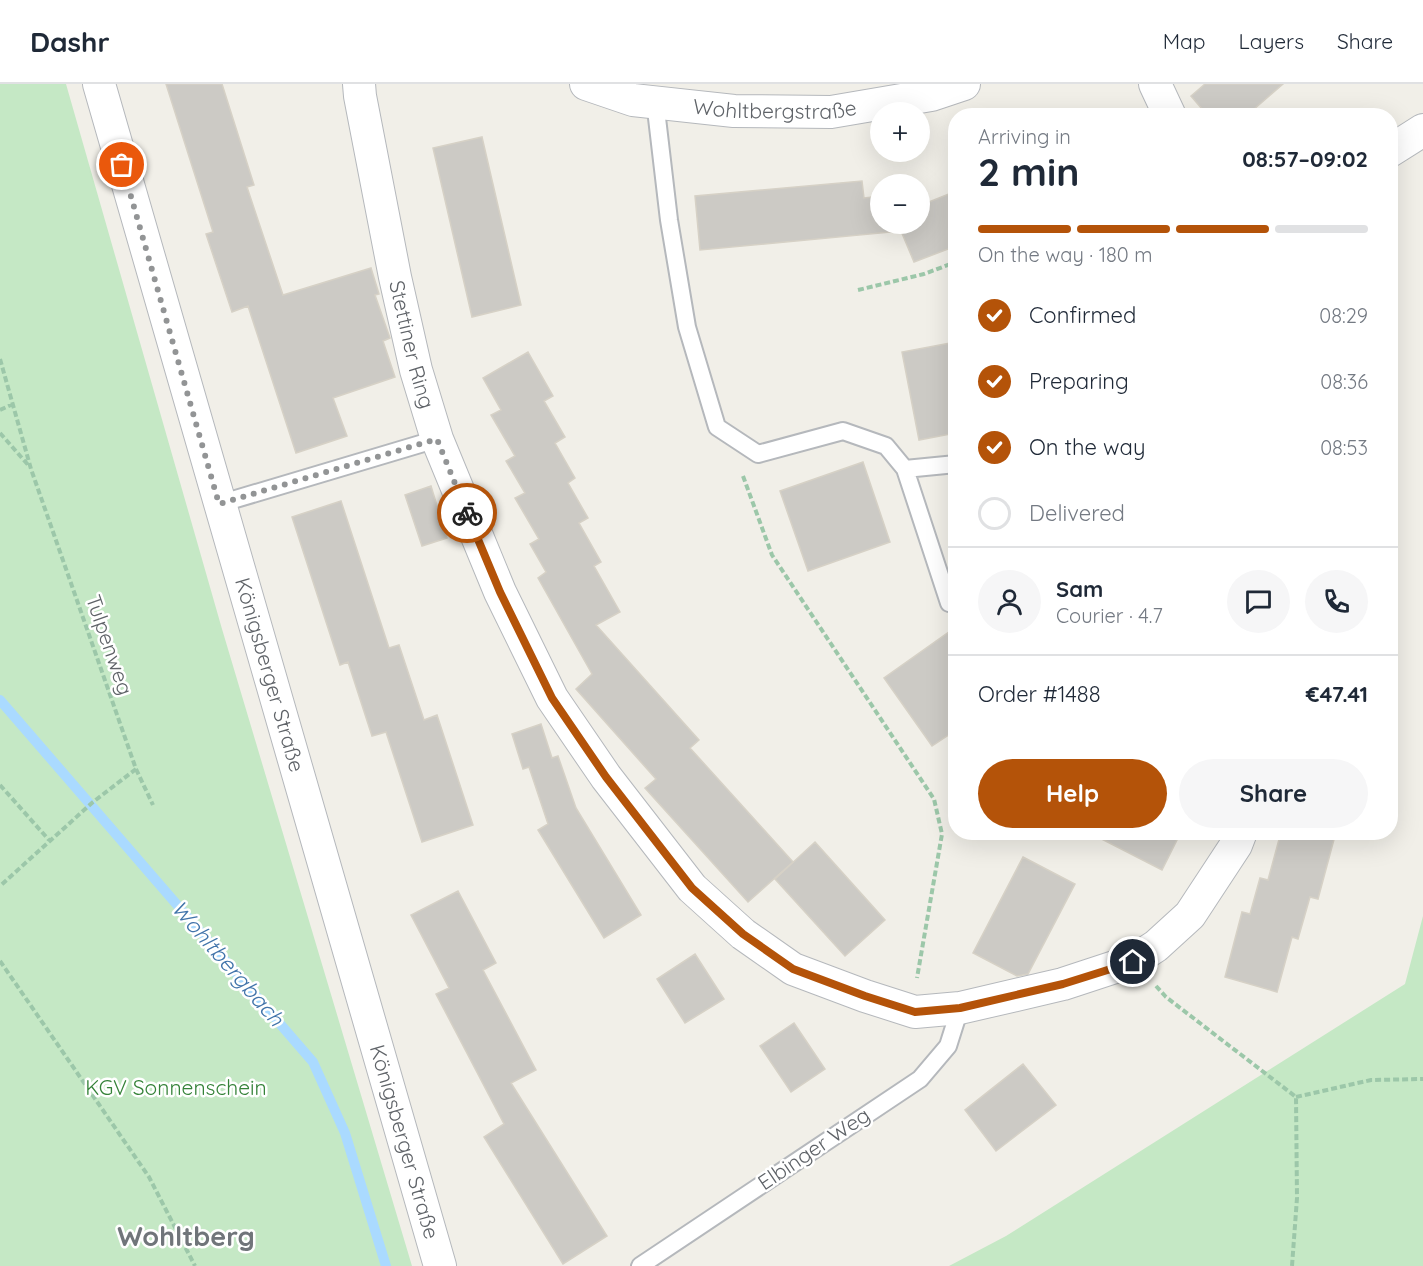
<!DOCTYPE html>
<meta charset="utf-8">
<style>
:root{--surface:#fff;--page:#f6f6f7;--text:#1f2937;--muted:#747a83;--line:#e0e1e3;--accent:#b45309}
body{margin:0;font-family:Quicksand,sans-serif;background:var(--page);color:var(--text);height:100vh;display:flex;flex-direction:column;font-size:22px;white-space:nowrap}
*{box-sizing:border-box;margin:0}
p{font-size:20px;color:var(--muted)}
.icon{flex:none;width:33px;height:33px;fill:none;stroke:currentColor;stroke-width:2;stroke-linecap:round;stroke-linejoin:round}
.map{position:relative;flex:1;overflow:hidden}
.panel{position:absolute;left:948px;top:24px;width:450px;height:732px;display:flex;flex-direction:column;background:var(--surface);border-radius:24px;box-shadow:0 6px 24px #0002}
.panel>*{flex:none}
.tools{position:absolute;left:870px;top:18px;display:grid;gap:12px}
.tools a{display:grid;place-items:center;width:60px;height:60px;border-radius:50%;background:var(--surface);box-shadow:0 6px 24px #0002;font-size:30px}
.pin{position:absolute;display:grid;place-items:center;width:51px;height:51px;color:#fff;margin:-26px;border:3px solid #fff;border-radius:50%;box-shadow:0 2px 6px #0007}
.courier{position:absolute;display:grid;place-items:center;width:60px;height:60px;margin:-30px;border:4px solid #b45309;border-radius:50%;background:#fff;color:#222;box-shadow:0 2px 8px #0007}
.summary em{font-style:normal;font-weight:700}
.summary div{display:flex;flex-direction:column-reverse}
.summary{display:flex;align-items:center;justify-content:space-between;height:102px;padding:0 30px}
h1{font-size:39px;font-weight:700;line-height:45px}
.bar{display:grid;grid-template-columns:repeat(4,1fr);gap:9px 6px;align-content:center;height:72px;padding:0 30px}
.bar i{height:8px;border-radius:4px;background:var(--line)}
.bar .on{background:var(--accent)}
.bar p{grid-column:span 4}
.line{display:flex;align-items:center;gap:15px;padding:0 30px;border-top:2px solid var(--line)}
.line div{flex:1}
.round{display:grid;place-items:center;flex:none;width:63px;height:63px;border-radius:32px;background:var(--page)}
ol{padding:0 30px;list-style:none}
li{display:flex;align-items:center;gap:18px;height:66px}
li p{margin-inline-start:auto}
li .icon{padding:6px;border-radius:50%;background:var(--accent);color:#fff;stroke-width:4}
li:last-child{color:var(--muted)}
li i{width:33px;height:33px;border:3px solid var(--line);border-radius:50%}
.primary-button{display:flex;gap:12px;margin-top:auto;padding:12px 30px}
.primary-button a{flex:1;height:69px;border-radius:36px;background:var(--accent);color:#fff;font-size:24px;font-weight:700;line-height:69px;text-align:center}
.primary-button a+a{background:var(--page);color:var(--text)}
header{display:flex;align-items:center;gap:36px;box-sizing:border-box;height:84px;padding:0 30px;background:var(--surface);border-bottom:2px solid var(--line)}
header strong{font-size:28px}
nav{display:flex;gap:33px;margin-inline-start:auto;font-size:21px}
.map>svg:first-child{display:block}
.green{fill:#c5e8c5}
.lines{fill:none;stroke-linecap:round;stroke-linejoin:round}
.stream{stroke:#aadaff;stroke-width:10}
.building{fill:#cccac5;stroke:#d6d1c6;stroke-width:1.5}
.service-casing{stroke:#b5b8bc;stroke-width:20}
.minor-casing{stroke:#b5b8bc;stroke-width:34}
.path{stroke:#9cc7a9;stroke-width:4;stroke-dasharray:6 3;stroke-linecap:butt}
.service{stroke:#fff;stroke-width:16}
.minor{stroke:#fff;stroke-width:32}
.done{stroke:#929495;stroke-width:6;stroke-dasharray:0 10.8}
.route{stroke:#b45309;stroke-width:8}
.labels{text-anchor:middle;stroke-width:5;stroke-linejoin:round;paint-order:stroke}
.street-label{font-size:21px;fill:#5f6368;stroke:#fff}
.park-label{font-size:21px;fill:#348238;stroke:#fff}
.water-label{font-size:22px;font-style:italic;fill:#4174aa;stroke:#fff}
.district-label{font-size:27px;font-weight:bold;fill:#70757a;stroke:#fff}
</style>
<header>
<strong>Dashr</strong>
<nav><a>Map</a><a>Layers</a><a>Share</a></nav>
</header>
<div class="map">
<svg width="1423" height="1182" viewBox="0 0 1423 1182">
<rect width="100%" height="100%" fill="#f1efe8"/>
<path class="green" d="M 0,0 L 66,0 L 222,545 L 412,1182 L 0,1182 Z
M 1423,832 L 1423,1182 L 949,1182 L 1006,1152 L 1405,900 Z"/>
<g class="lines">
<path class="stream" d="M 0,616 L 313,978 L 345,1049 L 386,1182"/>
</g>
<path class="building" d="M 166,0 L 222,0 L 254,101 L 247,103 L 283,211 L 371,184 L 379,210 L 375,211 L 390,254 L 383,257 L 395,293 L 333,314 L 347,352 L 296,369 L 248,222 L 232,228 L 206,150 L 213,148 Z
M 1205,0 L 1283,0 L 1246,32 L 1208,32 L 1191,12 Z
M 482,53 L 521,221 L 472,233 L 433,64 Z
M 862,97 L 864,114 L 880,112 L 880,140 L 920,140 L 920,109 L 924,120 L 956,107 L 956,162 L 914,178 L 901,147 L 700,166 L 695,112 Z
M 956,258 L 956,349 L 919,356 L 902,268 Z
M 528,268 L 553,312 L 544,317 L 565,353 L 555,359 L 575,394 L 568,399 L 588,434 L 579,439 L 601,478 L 594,482 L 620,528 L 596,541 L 699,656 L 690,664 L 793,778 L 748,818 L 645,704 L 656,695 L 576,605 L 592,590 L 538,494 L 546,488 L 530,460 L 539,455 L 515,414 L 525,409 L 506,377 L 515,372 L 491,331 L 501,326 L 483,294 Z
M 863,378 L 890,458 L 808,487 L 780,407 Z
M 431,402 L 447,454 L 422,462 L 405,411 Z
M 341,417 L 389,564 L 399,561 L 424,636 L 437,631 L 473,741 L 422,758 L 386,648 L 372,652 L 348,578 L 340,581 L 292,433 Z
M 956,543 L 956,646 L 932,662 L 884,594 Z
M 541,640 L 552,674 L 558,672 L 576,724 L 641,831 L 604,854 L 538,746 L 548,740 L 529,683 L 523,685 L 512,650 Z
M 1088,748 L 1181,748 L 1162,786 Z
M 1281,748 L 1336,748 L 1318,815 L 1310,813 L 1298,855 L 1292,853 L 1277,908 L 1225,893 L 1242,828 L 1250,830 L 1260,794 L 1268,796 Z
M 815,758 L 885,836 L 845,872 L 775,795 Z
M 1023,773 L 1075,800 L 1028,890 L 1017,892 L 973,869 Z
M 458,807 L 496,879 L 483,886 L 536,986 L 511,999 L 607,1152 L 563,1180 L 484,1053 L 504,1040 L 436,910 L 449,904 L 411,831 Z
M 695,870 L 724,915 L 685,939 L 657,895 Z
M 794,939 L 825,985 L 791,1008 L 760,962 Z
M 1023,980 L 1056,1021 L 996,1067 L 965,1026 Z"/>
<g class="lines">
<g class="service-casing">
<path id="service" d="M 655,17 L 669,136 L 687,243 L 717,343 L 758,370 L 843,347 L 886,362 L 905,385 L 949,519 L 956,521
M 905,385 L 956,380
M 219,420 L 437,355
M 640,1182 L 920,995 L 948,962 L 960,924"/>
</g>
<g class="minor-casing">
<g id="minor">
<path id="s1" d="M 99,0 L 440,1182"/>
<path id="s2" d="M 359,0 L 360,12 L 395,193 L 416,286 L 437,355 L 500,508 L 552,614 L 606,693 L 692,804 L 743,850 L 793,885 L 865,912 L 915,928 L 960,924 L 1063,900 L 1133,877 L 1156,862 L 1190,831 L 1236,761 L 1241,748"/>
<path id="s3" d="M 586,0 L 633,16 L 734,27 L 831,28 L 931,11 L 964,0"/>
<path d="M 1155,0 L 1170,32"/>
<path d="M 1390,67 L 1423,46"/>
</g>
</g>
<path class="path" d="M 858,206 L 924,190 L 956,178
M 0,275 L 31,385 L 136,685 L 93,718 L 0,802
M 0,326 L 13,320
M 0,349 L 29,382
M 743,392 L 772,471 L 934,715 L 942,750 L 917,894
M 136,685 L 153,721
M 0,701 L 49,756
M 0,877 L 149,1093 L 195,1182
M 1156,902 L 1166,913 L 1296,1013 L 1297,1114 L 1292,1182
M 1296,1013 L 1371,996 L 1423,995"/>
<use href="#service" class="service"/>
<use href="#minor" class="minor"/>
</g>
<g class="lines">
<path class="done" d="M 122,81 L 219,420 L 437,355 L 467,429"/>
<path class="route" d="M 467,429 L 500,508 L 552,614 L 606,693 L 692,804 L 743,850 L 793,885 L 865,912 L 915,928 L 960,924 L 1063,900 L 1133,878"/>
</g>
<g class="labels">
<g class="street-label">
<text dy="7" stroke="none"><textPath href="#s3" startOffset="192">Wohltbergstraße</textPath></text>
<text dy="7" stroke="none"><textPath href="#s2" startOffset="266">Stettiner Ring</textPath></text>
<text transform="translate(109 561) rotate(71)" y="7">Tulpenweg</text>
<text dy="7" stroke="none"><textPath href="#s1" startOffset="615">Königsberger Straße</textPath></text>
<text dy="7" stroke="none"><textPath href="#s1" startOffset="1101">Königsberger Straße</textPath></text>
<text transform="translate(814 1065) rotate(-34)" y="7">Elbinger Weg</text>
</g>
<g class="park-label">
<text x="176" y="1011">KGV Sonnenschein</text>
</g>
<g class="water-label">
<text transform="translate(228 879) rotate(49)" y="8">Wohltbergbach</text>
</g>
<g class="district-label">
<text x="186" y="1162">Wohltberg</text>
</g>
</g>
</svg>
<div class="tools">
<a>+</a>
<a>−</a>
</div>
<div class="pin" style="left:122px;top:81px;background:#ea580c"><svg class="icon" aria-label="bag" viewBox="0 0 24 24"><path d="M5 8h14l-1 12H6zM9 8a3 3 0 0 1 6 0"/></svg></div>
<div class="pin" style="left:1133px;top:878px;background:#1f2937"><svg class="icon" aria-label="home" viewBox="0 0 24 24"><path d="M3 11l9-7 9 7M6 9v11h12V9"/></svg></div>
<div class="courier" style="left:467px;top:429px"><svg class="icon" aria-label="bike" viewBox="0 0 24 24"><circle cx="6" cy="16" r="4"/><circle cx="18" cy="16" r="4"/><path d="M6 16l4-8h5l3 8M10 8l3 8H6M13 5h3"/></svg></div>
<section class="panel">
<div class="summary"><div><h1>2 min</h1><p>Arriving in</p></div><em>08:57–09:02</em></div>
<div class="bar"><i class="on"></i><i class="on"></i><i class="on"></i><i></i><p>On the way · 180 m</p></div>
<ol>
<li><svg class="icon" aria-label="check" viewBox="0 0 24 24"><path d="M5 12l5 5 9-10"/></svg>Confirmed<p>08:29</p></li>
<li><svg class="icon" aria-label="check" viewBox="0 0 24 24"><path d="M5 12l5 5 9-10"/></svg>Preparing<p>08:36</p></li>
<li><svg class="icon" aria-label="check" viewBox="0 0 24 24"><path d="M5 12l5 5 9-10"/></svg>On the way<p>08:53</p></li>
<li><i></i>Delivered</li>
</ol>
<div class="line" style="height:108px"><a class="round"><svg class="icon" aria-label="person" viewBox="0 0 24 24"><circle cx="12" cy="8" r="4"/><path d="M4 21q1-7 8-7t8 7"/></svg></a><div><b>Sam</b><p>Courier · 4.7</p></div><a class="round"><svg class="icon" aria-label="chat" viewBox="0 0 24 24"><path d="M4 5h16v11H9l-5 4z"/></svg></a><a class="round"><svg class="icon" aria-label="phone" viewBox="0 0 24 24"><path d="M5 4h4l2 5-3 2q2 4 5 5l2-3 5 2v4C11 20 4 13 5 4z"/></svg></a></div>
<div class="line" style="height:78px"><div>Order #1488</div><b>€47.41</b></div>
<div class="primary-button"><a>Help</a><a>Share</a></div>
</section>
</div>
